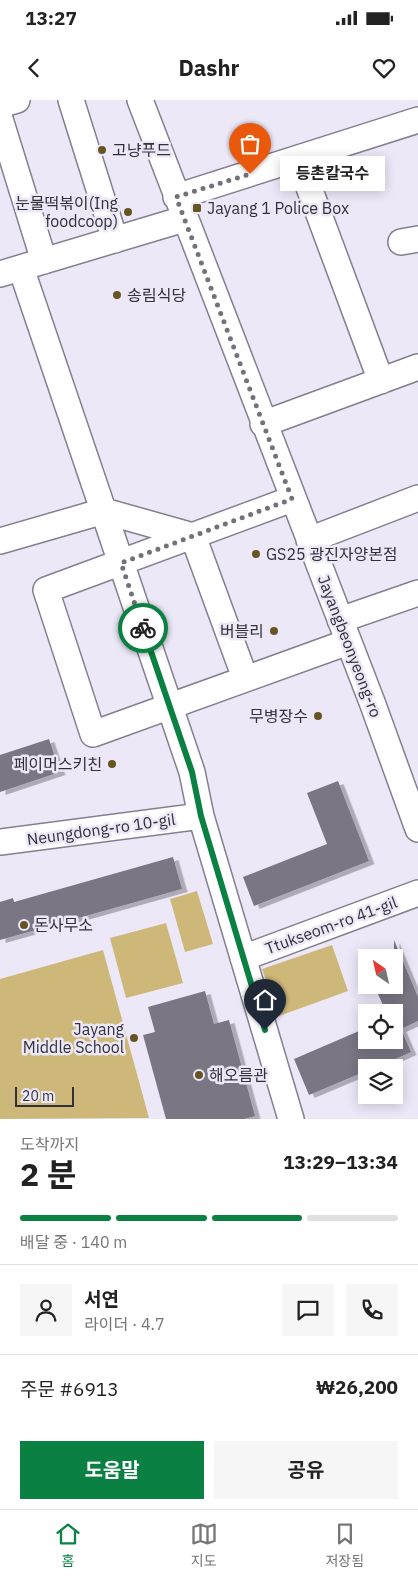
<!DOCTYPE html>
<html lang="ko">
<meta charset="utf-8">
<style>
:root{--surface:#fff;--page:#f6f6f6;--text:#222;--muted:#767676;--line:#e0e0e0;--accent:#0b8043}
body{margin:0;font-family:"IBM Plex Sans","Noto Sans KR",sans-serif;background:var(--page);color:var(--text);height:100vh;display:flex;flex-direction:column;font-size:19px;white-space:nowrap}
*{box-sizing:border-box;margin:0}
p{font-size:16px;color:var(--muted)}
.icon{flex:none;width:28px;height:28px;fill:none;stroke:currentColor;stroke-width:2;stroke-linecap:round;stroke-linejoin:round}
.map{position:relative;height:1019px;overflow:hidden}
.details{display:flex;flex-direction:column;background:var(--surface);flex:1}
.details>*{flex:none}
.needle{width:32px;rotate:326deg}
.fabs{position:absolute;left:358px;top:849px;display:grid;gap:10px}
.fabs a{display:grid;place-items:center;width:45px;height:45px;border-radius:0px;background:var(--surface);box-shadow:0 2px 12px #0003;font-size:25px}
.scale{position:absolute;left:15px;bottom:12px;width:59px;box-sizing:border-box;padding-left:5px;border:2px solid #333137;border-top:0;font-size:14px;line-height:18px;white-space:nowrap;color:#333137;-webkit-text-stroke:4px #ede8f8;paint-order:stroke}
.pin{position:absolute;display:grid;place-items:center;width:42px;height:42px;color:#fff;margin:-51px -21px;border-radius:50% 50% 50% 0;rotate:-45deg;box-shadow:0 0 5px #0007}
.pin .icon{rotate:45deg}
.courier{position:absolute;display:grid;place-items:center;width:50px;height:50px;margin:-25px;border:4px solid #0b8043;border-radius:50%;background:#fff;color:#222;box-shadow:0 1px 6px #0007}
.bubble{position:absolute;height:35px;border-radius:0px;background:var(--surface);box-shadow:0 2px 12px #0003;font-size:16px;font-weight:700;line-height:35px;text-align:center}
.summary em{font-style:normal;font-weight:700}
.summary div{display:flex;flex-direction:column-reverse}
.summary{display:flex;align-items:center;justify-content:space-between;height:85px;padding:0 20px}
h1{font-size:32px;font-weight:700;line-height:38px}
.bar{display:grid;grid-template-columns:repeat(4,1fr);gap:8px 5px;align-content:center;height:60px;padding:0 20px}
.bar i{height:6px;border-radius:4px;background:var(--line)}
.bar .active{background:var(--accent)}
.bar p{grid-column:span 4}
.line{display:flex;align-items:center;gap:12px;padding:0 20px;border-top:1px solid var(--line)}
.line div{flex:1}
.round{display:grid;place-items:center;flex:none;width:52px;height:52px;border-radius:0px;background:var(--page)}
.button{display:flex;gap:10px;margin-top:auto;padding:10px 20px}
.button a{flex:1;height:58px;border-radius:0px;background:var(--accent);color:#fff;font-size:20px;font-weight:700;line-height:58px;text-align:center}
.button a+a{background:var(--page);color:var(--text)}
.status{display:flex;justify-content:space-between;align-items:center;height:35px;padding:0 25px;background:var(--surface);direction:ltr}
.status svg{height:14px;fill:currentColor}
header{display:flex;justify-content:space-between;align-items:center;height:65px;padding:0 20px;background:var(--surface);font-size:22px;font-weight:700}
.tab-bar{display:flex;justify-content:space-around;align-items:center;height:70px;border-top:1px solid var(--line);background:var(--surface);font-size:14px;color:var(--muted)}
.tab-bar a{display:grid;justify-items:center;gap:2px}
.tab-bar .active{color:var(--accent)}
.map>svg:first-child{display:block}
.green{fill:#ceb879}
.building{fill:#7a7684;filter:url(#shadow)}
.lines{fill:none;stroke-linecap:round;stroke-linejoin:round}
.minor-casing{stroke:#847f8e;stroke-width:28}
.minor{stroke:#fff;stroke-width:25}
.done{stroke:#74717b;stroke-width:5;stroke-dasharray:0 9}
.route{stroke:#0b8043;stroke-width:6}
.poi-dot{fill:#665523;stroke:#ede8f8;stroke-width:2}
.labels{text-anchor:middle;stroke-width:5;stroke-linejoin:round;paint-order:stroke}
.poi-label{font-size:16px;fill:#333137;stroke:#ede8f8;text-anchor:start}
.street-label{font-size:16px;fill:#333137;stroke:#ede8f8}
</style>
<div class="status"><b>13:27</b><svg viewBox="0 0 49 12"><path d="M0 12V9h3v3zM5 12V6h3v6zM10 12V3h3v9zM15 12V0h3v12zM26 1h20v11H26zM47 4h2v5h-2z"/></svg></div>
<header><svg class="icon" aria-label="back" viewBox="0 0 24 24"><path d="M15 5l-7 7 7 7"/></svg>Dashr<svg class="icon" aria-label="heart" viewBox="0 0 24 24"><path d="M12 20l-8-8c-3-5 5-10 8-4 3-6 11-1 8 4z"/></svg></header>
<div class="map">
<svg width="418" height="1019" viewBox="0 0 418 1019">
<defs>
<filter id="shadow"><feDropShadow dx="5.5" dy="3" stdDeviation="0" flood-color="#0004"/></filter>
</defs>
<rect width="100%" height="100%" fill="#ede8f8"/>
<path class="green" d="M 197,791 L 213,844 L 185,852 L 170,799 Z
M 166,823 L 183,883 L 126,898 L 110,838 Z
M 332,845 L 348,891 L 279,916 L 262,869 Z
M 103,850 L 149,1018 L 0,1019 L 0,879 Z"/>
<path class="building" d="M 49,639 L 60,672 L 0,692 L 0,655 Z
M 338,681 L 369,761 L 254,806 L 243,777 L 327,744 L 307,693 Z
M 173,757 L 182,789 L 0,840 L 0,802 L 13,798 L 14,802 Z
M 394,840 L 418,897 L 418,921 L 401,929 L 411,952 L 375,968 L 366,968 L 366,971 L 309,995 L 294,959 L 366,928 L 366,940 L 394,940 L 394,912 L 386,912 L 374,885 L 394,885 Z
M 205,891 L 214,924 L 229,920 L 255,1016 L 244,1019 L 166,1019 L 143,935 L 155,932 L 148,907 Z"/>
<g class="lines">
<g class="minor-casing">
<path id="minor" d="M 71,0 L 115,140
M 140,0 L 372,602 L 418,729
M 0,5 L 17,0
M 0,19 L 44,161
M 298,58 L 381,281
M 176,97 L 418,20
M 401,142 L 418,139
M 21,168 L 192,672 L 201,716 L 291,1019
M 0,174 L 184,119
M 263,324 L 418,267
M 292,399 L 46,490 L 93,634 L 348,542
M 309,440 L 418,398
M 0,441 L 104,411 L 193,436 L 245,578
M 340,520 L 418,493
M 0,742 L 201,716
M 243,858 L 418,793"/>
</g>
<use href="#minor" class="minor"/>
</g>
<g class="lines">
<path class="done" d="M 143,528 L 121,463 L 292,399 L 176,97 L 250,74"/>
<path class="route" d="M 143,528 L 192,672 L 201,716 L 265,930"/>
</g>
<g class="poi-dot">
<circle cx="102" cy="50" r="5"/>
<rect x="192" y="103" width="10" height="10" rx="2.5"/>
<circle cx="128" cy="112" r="5"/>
<circle cx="117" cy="195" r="5"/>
<circle cx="256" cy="454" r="5"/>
<circle cx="274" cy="531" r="5"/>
<circle cx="318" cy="616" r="5"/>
<circle cx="112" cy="664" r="5"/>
<circle cx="24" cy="825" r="5"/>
<circle cx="134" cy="938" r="5"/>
<circle cx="199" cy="975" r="5"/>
</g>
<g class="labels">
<g class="poi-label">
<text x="112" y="56">고냥푸드</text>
<text x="118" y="109" text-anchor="end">눈물떡볶이(Ing<tspan x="118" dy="18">foodcoop)</tspan></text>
<text x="207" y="114">Jayang 1 Police Box</text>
<text x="127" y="201">송림식당</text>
<text x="266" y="460">GS25 광진자양본점</text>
<text x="264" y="537" text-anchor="end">버블리</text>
<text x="308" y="622" text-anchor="end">무병장수</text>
<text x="102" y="670" text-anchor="end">페이머스키친</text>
<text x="34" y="831">돈사무소</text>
<text x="124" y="935" text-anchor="end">Jayang<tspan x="124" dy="18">Middle School</tspan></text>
<text x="209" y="981">해오름관</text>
</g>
<g class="street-label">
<text transform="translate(350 546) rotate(69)" y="6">Jayangbeonyeong-ro</text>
<text transform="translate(101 729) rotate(-8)" y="6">Neungdong-ro 10-gil</text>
<text transform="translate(331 825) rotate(-20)" y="6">Ttukseom-ro 41-gil</text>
</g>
</g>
</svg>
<div class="fabs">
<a><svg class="needle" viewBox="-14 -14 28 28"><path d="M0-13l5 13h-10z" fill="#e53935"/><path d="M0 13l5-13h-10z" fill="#767676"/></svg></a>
<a><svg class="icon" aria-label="locate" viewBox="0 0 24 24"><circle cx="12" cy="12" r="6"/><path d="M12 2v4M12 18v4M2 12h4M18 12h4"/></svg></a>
<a><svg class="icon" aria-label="layers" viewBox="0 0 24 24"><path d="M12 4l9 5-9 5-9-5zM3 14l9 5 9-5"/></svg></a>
</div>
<div class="scale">20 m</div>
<div class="pin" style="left:250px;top:74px;background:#ea580c"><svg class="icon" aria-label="bag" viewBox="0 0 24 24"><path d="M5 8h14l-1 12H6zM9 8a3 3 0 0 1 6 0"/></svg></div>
<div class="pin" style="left:265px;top:930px;background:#1f2937"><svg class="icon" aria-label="home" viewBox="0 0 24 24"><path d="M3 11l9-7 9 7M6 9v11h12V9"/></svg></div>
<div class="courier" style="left:143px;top:528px"><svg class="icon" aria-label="bike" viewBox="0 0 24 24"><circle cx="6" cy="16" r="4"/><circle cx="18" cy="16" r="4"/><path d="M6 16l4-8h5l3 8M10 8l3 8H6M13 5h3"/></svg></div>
<div class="bubble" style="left:280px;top:56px;width:105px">등촌칼국수</div>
</div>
<section class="details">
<div class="summary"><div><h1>2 분</h1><p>도착까지</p></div><em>13:29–13:34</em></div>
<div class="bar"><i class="active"></i><i class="active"></i><i class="active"></i><i></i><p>배달 중 · 140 m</p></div>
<div class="line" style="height:90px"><a class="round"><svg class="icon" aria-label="person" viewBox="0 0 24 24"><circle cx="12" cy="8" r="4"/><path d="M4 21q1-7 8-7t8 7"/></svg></a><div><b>서연</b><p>라이더 · 4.7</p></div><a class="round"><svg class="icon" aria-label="chat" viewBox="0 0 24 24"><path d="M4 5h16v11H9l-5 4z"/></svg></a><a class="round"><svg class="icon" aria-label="phone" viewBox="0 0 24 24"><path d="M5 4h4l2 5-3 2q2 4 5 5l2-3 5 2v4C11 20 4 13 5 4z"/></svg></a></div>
<div class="line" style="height:65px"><div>주문 #6913</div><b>₩26,200</b></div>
<div class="button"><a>도움말</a><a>공유</a></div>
</section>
<nav class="tab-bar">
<a class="active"><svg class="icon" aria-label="home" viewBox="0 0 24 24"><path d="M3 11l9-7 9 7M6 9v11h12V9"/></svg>홈</a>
<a><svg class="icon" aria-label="map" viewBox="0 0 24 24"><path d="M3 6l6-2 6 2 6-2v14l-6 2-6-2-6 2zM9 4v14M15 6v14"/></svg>지도</a>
<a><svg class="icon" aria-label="saved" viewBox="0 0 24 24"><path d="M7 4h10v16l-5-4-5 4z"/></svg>저장됨</a>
</nav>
